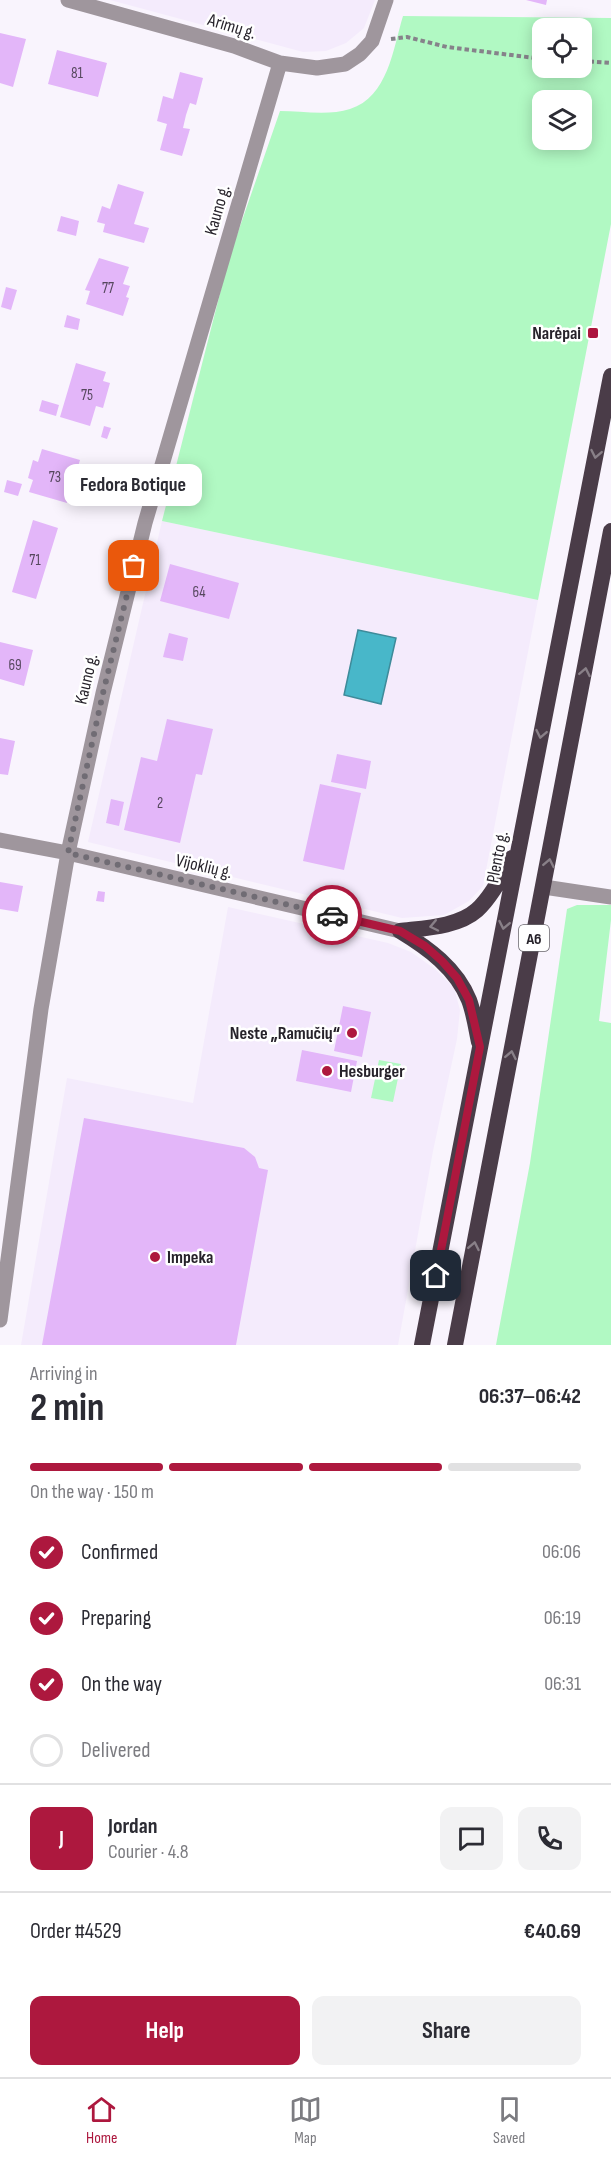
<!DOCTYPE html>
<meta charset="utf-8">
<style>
:root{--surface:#fff;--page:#f2f2f3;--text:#2b2b33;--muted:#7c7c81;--line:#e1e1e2;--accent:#ad183e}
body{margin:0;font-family:"Sofia Sans Condensed",sans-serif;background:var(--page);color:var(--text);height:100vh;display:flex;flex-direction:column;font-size:22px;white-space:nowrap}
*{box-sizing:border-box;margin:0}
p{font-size:20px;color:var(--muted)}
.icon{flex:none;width:33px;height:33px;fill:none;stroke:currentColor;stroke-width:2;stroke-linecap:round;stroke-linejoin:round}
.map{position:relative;height:1345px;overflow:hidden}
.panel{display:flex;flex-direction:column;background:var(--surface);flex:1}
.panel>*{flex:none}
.tools{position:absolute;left:532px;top:18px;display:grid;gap:12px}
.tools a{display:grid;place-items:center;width:60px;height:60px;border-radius:12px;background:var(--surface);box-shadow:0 3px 15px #0003;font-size:30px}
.pin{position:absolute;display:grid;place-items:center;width:51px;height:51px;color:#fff;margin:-26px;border-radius:12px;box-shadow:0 3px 9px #0006}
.courier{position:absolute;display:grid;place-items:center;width:60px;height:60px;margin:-30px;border:4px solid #ad183e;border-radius:50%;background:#fff;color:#222;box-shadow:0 2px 8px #0007}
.bubble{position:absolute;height:42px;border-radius:12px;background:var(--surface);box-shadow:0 3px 15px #0003;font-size:20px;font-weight:700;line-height:42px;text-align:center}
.head em{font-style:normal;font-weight:700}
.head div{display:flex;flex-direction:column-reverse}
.head{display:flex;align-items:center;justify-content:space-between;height:102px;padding:0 30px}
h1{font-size:39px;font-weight:700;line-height:45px}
.bar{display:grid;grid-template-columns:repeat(4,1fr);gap:9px 6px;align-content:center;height:72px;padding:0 30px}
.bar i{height:8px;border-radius:4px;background:var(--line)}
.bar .active{background:var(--accent)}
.bar p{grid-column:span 4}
.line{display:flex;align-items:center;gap:15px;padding:0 30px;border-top:2px solid var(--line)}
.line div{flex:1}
.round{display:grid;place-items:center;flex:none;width:63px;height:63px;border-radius:12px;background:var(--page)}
ol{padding:0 30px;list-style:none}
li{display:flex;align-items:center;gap:18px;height:66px}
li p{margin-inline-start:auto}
li .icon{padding:6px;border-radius:50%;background:var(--accent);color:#fff;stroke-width:4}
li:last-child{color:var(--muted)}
li i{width:33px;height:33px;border:3px solid var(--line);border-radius:50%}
.cta{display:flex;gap:12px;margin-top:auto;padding:12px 30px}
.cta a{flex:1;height:69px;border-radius:12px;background:var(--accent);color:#fff;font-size:24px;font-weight:700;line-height:69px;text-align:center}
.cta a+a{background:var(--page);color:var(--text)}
.menu{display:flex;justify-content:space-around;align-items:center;height:84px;border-top:2px solid var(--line);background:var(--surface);font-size:16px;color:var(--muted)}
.menu a{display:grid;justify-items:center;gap:3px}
.menu .active{color:var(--accent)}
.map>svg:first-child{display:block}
.built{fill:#f4ebfc}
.green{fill:#b1f9c3;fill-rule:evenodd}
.water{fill:#48b7c9;stroke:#3e8b9a;stroke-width:1.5}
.building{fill:#e3b6f9}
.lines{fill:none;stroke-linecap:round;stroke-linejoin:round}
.path{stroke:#86828a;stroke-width:4;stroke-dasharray:4.5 3;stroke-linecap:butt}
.minor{stroke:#9f969d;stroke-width:15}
.trunk{stroke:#4a3c48;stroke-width:16}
.oneway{stroke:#898088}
.done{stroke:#706c74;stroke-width:6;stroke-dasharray:0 10.8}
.route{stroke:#ad183e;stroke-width:8}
.poi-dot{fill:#ad183e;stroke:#fff;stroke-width:2}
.labels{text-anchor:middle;stroke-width:5;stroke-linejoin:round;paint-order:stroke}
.number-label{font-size:15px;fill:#56485e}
.shield{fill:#fff;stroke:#68656b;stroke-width:1.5}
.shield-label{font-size:16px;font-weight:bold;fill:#27232b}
.street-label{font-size:18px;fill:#27232b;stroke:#fff}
.poi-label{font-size:18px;font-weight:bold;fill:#27232b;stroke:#fff;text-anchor:end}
</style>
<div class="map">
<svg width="611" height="1345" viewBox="0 0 611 1345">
<rect width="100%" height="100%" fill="#f9f4fd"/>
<path class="built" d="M 110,0 L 375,0 L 364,28 L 346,43 L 326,51 L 303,52 Z
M 162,521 L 538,600 L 483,886 L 469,901 L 444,915 L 402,918 L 88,842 Z
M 228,907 L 388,943 L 411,952 L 435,969 L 454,988 L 460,1010 L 457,1039 L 433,1151 L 398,1345 L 21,1345 L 67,1078 L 193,1103 Z"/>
<path class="green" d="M 403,16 L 611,18 L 611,224 L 538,600 L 162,521 L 229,258 L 280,111 C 301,111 329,116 350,109 C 388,97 393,49 403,16 ZM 543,28 L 582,28 L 582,68 L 543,68 ZM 543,100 L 582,100 L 582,140 L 543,140 Z
M 577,905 L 611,905 L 611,920 L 599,1021 L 611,1023 L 611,1345 L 496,1345 L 530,1163 L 567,909 Z
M 379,1060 L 401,1064 L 393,1102 L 371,1098 Z"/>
<path class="water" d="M 358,630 L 396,638 L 381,704 L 344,695 Z"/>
<path class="building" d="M 526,0 L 547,0 L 546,5 Z
M 0,33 L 26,39 L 13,87 L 0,83 Z
M 57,50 L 107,63 L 98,97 L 48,84 Z
M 180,72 L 203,78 L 196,105 L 190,103 L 186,115 L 183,128 L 190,129 L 182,156 L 160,150 L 167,124 L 157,121 L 163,96 L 173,99 Z
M 118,184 L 144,192 L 134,224 L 149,228 L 144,243 L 103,232 L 105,224 L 97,222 L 102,206 L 110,209 Z
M 61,216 L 79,221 L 76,236 L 57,231 Z
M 99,258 L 129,267 L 123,284 L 130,286 L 126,297 L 129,298 L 123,316 L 86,304 L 90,291 L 85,290 Z
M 6,287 L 17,290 L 11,310 L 1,307 Z
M 67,315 L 80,319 L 78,330 L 64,327 Z
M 76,363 L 106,372 L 103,381 L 110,383 L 103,408 L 96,406 L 90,426 L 60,417 Z
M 42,400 L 59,405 L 56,416 L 39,411 Z
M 104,426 L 111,428 L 107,439 L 101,437 Z
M 42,449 L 80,460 L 76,473 L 83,476 L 77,492 L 71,491 L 67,503 L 29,492 L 33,480 L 28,478 L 33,460 L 38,462 Z
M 7,480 L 22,484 L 18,496 L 4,492 Z
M 33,520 L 58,528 L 36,599 L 12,592 Z
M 170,564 L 239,583 L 229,619 L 160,601 Z
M 169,633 L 188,638 L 183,661 L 163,657 Z
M 0,642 L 33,650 L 24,686 L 0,679 Z
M 167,719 L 213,729 L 202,775 L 196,774 L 180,843 L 124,830 L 141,757 L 157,761 Z
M 0,738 L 15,741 L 8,775 L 0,774 Z
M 337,754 L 371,761 L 366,789 L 331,782 Z
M 320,784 L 361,793 L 344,870 L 303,861 Z
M 111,799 L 124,802 L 119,826 L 106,823 Z
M 0,882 L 23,886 L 18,912 L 0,909 Z
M 98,891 L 105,892 L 104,902 L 96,901 Z
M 343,1006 L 371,1012 L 362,1057 L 334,1051 Z
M 302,1050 L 357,1061 L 351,1092 L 296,1081 Z
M 84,1118 L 244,1148 L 255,1157 L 259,1168 L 268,1170 L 236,1345 L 42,1345 Z"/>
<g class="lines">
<path class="path" d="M 391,39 L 407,37 L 447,47 L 543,59
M 582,61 L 611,63"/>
<path class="minor" d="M 68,0 L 234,46 L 280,63 L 317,68 L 345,64 L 360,54 L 372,41 L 386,0
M 0,840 L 68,853 L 400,931
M 544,887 L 611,897
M 0,1320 L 41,1009 L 68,853 L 103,693 L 145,523 L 280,63"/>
<path class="trunk" d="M 400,931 C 424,928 458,927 477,910 C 492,896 502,875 512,858
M 400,931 C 428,948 456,968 469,1000 C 474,1013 476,1028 479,1042
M 422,1345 L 611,376
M 455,1345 L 611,531"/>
</g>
<defs><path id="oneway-chevron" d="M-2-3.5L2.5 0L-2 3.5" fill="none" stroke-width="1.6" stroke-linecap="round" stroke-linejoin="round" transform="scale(1.5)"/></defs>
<g class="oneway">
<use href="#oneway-chevron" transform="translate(596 454) rotate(101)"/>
<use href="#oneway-chevron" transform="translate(585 672) rotate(-79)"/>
<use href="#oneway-chevron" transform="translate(541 734) rotate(101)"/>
<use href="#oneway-chevron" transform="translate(549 863) rotate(-79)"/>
<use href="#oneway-chevron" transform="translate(504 925) rotate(101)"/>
<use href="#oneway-chevron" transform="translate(434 926) rotate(168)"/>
<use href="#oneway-chevron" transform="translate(511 1055) rotate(-79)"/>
<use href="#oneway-chevron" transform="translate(474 1246) rotate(-79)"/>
</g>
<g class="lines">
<path class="done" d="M 134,566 L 103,693 L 68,853 L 332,915"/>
<path class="route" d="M 332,915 L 400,931 L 425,946 L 442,961 L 457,978 L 469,1000 L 480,1047 L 436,1276"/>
</g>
<g class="poi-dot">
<rect x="587" y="327" width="12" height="12" rx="3"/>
<circle cx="352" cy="1033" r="6"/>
<circle cx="327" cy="1071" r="6"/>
<circle cx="155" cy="1257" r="6"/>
</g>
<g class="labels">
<g class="number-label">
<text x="77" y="78">81</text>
<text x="108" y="293">77</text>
<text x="87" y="400">75</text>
<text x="55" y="482">73</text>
<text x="35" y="565">71</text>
<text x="199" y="597">64</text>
<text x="15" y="670">69</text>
<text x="160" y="808">2</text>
</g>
<rect class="shield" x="519" y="925" width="30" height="26" rx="4.5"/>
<g class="shield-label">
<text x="534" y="944">A6</text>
</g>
<g class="street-label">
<text transform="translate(232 26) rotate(17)" y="6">Arimų g.</text>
<text transform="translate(217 210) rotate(-74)" y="6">Kauno g.</text>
<text transform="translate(86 679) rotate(-77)" y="6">Kauno g.</text>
<text transform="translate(497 857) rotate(-79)" y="6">Plento g.</text>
<text transform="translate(204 866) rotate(13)" y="6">Vijoklių g.</text>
</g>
<g class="poi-label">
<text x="581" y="339">Narėpai</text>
<text x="340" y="1039">Neste „Ramučių“</text>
<text x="339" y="1077" text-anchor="start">Hesburger</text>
<text x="167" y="1263" text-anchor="start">Impeka</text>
</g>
</g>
</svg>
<div class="tools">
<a><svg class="icon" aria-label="locate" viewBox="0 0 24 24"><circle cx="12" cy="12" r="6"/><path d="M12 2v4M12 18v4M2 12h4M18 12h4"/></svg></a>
<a><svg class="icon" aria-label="layers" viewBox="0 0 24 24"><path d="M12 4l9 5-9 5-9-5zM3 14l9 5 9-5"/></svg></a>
</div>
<div class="pin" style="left:134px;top:566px;background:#ea580c"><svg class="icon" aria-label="bag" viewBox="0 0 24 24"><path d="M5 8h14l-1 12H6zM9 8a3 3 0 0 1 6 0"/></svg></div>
<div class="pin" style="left:436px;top:1276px;background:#1f2937"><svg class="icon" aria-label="home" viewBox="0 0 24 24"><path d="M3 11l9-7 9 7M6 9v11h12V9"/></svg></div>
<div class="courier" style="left:332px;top:915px"><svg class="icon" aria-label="car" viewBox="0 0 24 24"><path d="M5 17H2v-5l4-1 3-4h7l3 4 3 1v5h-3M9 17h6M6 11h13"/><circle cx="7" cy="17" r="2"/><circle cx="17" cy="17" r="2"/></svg></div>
<div class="bubble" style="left:64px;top:464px;width:138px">Fedora Botique</div>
</div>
<section class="panel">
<div class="head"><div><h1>2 min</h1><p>Arriving in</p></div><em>06:37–06:42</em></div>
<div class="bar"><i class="active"></i><i class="active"></i><i class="active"></i><i></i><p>On the way · 150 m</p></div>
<ol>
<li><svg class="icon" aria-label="check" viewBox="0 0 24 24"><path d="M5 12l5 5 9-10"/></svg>Confirmed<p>06:06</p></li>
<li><svg class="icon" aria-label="check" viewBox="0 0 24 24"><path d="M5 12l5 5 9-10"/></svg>Preparing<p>06:19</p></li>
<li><svg class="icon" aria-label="check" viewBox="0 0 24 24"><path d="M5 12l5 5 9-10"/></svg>On the way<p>06:31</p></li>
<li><i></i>Delivered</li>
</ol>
<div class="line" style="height:108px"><b class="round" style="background:var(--accent);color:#fff">J</b><div><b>Jordan</b><p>Courier · 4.8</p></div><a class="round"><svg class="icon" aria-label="chat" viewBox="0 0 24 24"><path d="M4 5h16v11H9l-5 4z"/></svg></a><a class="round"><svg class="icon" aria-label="phone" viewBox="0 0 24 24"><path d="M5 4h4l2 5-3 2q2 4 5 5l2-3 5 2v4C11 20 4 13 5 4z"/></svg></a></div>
<div class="line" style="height:78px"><div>Order #4529</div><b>€40.69</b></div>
<div class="cta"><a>Help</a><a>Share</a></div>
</section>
<nav class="menu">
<a class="active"><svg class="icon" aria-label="home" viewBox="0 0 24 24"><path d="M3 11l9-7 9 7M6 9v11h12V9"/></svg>Home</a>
<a><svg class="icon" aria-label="map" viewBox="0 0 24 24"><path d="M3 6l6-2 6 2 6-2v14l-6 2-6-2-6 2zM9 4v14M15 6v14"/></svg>Map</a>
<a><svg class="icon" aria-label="saved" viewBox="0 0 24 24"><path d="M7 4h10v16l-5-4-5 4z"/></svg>Saved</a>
</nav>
